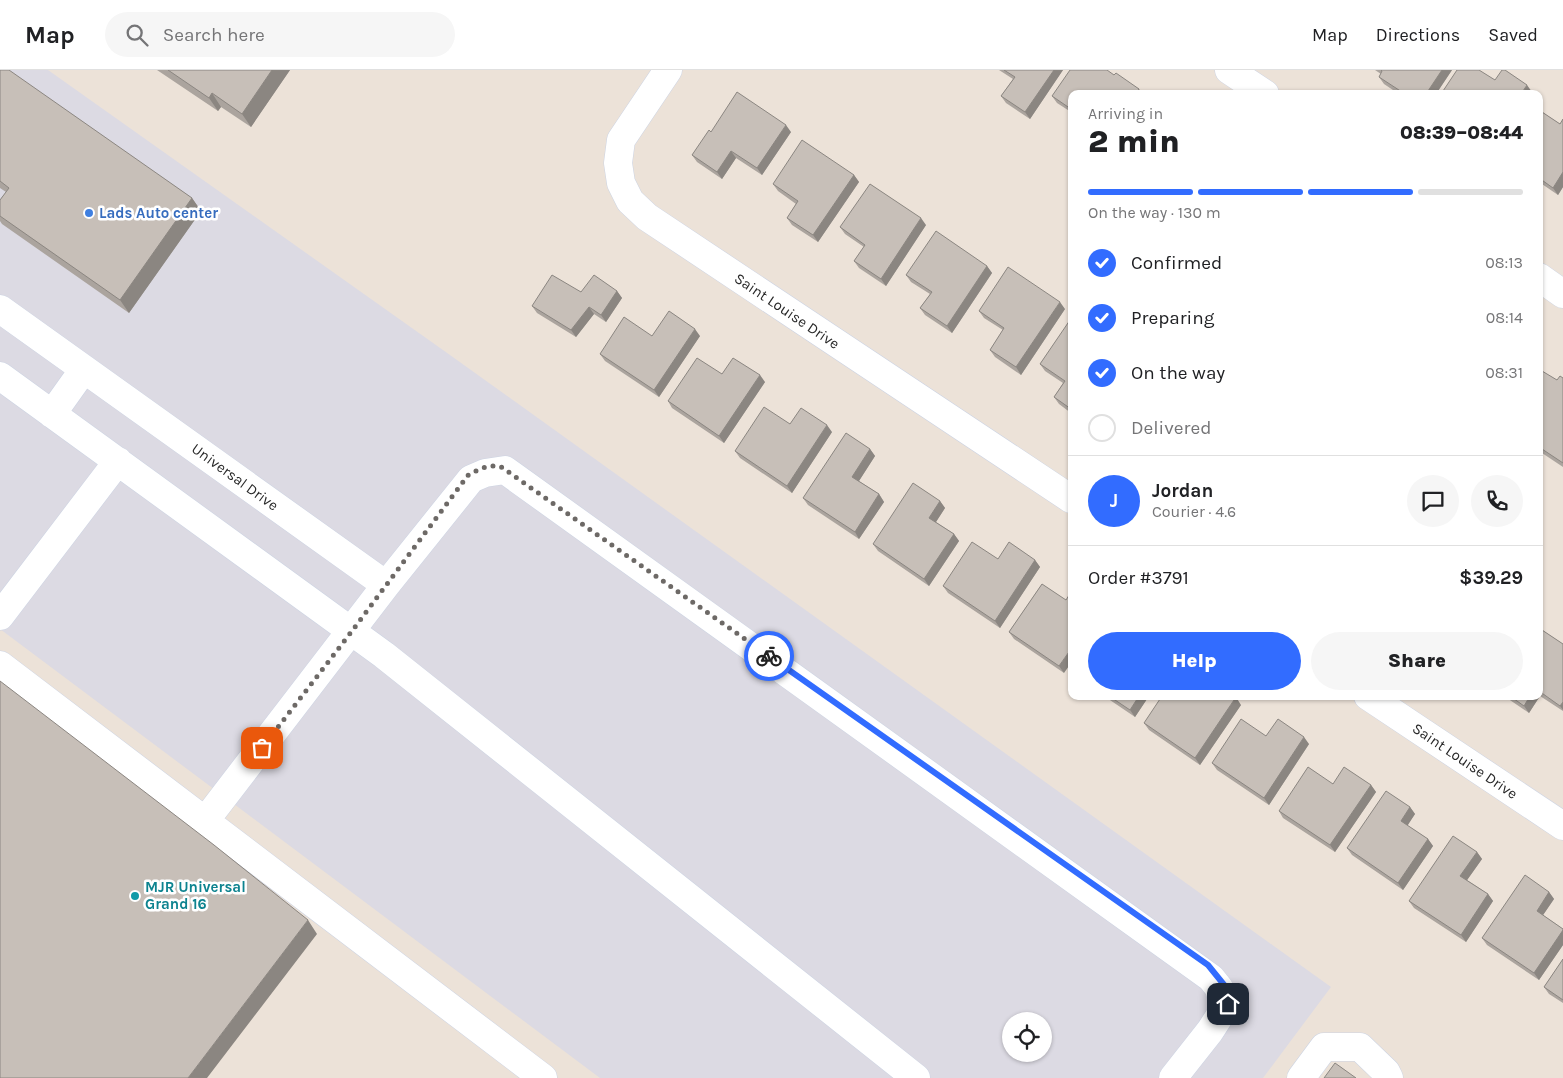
<!DOCTYPE html>
<meta charset="utf-8">
<style>
:root{--surface:#fff;--page:#f6f6f6;--text:#202124;--muted:#757577;--line:#e0e0e0;--accent:#326cff}
body{margin:0;font-family:Karla,sans-serif;background:var(--page);color:var(--text);height:100vh;display:flex;flex-direction:column;font-size:19px;white-space:nowrap}
*{box-sizing:border-box;margin:0}
p{font-size:16px;color:var(--muted)}
.icon{flex:none;width:28px;height:28px;fill:none;stroke:currentColor;stroke-width:2;stroke-linecap:round;stroke-linejoin:round}
.map{position:relative;flex:1;overflow:hidden}
.details{position:absolute;left:1068px;top:20px;width:475px;height:610px;display:flex;flex-direction:column;background:var(--surface);border-radius:10px;box-shadow:0 1px 4px #0004}
.details>*{flex:none}
.fabs{position:absolute;left:1002px;top:942px;display:grid;gap:10px}
.fabs a{display:grid;place-items:center;width:50px;height:50px;border-radius:50%;background:var(--surface);box-shadow:0 1px 4px #0004;font-size:25px}
.pin{position:absolute;display:grid;place-items:center;width:42px;height:42px;color:#fff;margin:-21px;border-radius:10px;box-shadow:0 2px 8px #0006}
.courier{position:absolute;display:grid;place-items:center;width:50px;height:50px;margin:-25px;border:4px solid #326cff;border-radius:50%;background:#fff;color:#222;box-shadow:0 1px 6px #0007}
.overview em{font-style:normal;font-weight:800}
.overview div{display:flex;flex-direction:column-reverse}
.overview{display:flex;align-items:center;justify-content:space-between;height:85px;padding:0 20px}
h1{font-size:32px;font-weight:800;line-height:38px}
.bar{display:grid;grid-template-columns:repeat(4,1fr);gap:8px 5px;align-content:center;height:60px;padding:0 20px}
.bar i{height:6px;border-radius:4px;background:var(--line)}
.bar .current{background:var(--accent)}
.bar p{grid-column:span 4}
.line{display:flex;align-items:center;gap:12px;padding:0 20px;border-top:1px solid var(--line)}
.line div{flex:1}
.round{display:grid;place-items:center;flex:none;width:52px;height:52px;border-radius:26px;background:var(--page)}
ol{padding:0 20px;list-style:none}
li{display:flex;align-items:center;gap:15px;height:55px}
li p{margin-inline-start:auto}
li .icon{padding:5px;border-radius:50%;background:var(--accent);color:#fff;stroke-width:4}
li:last-child{color:var(--muted)}
li i{width:28px;height:28px;border:2px solid var(--line);border-radius:50%}
.cta{display:flex;gap:10px;margin-top:auto;padding:10px 20px}
.cta a{flex:1;height:58px;border-radius:30px;background:var(--accent);color:#fff;font-size:20px;font-weight:800;line-height:58px;text-align:center}
.cta a+a{background:var(--page);color:var(--text)}
header{display:flex;align-items:center;gap:30px;box-sizing:border-box;height:70px;padding:0 25px;background:var(--surface);border-bottom:1px solid var(--line)}
header strong{font-size:24px}
nav{display:flex;gap:28px;margin-inline-start:auto;font-size:18px}
.search{width:350px;height:45px;background:var(--page);display:flex;align-items:center;gap:12px;box-sizing:border-box;padding:0 18px;border-radius:28px;color:var(--muted);font-size:19px}
.map>svg:first-child{display:block}
.industrial{fill:#dcdae3;fill-rule:evenodd}
.lines{fill:none;stroke-linecap:round;stroke-linejoin:round}
.minor-casing{stroke:#cdd4e3;stroke-width:29}
.minor{stroke:#fff;stroke-width:28}
.wall{fill:#aba49e}
.shaded-wall{fill:#8b8681}
.building{fill:#c7bfb8;stroke:#8b8681}
.done{stroke:#6d6966;stroke-width:5;stroke-dasharray:0 9}
.route{stroke:#326cff;stroke-width:6}
.shop-dot{fill:#3f7fe0;stroke:#fff;stroke-width:2}
.culture-dot{fill:#0f9aa8;stroke:#fff;stroke-width:2}
.labels{text-anchor:middle;stroke-width:5;stroke-linejoin:round;paint-order:stroke}
.shop-label{font-size:15px;font-weight:bold;fill:#366cbe;stroke:#fff;text-anchor:start}
.street-label{font-size:15px;fill:#282828;stroke:#fff}
.culture-label{font-size:15px;font-weight:bold;fill:#0d838f;stroke:#fff;text-anchor:start}
</style>
<header>
<strong>Map</strong>
<div class="search"><svg class="icon" aria-label="search" viewBox="0 0 24 24"><circle cx="10" cy="10" r="6"/><path d="M15 15l6 6"/></svg>Search here</div>
<nav><a>Map</a><a>Directions</a><a>Saved</a></nav>
</header>
<div class="map">
<svg width="1563" height="1008" viewBox="0 0 1563 1008">
<rect width="100%" height="100%" fill="#ece2d8"/>
<path class="industrial" d="M 0,0 L 48,0 L 450,285 L 1331,917 L 1263,1008 L 600,1008 L 0,559 ZM 1011,951 L 1044,951 L 1044,984 L 1011,984 Z"/>
<g class="lines">
<g class="minor-casing">
<path id="minor" d="M 668,0 L 621,70 L 618,93 L 621,113 L 630,131 L 647,147 L 1071,429
M 1229,0 L 1265,24
M 1539,207 L 1563,224
M 0,239 L 386,515
M 0,306 L 384,585 L 916,1008
M 52,344 L 84,299
M 0,546 L 118,391
M 0,595 L 543,1008
M 1368,626 L 1563,756
M 205,751 L 386,515 L 471,409 L 485,403 L 505,400 L 1211,908 L 1219,918 L 1222,929 L 1221,944 L 1210,961 L 1173,1008
M 1301,1008 L 1324,977 L 1360,977 L 1386,1002 L 1389,1008"/>
</g>
<use href="#minor" class="minor"/>
</g>
<path class="wall" d="M 0,0 L 192,128 L 201,141 L 129,243 L 2,154 L 0,151 L 0,130 L 6,122 L 0,118 Z
M 157,0 L 290,0 L 251,57 L 221,37 L 218,41 Z
M 999,0 L 1063,0 L 1030,49 L 1006,33 L 1001,26 L 1013,9 Z
M 1375,0 L 1452,0 L 1436,24 L 1399,24 L 1384,14 L 1379,7 L 1381,4 Z
M 1114,5 L 1139,19 L 1071,24 L 1071,42 L 1057,33 L 1052,26 Z
M 1539,40 L 1560,54 L 1563,49 L 1563,117 L 1558,125 L 1539,112 Z
M 711,62 L 791,62 L 762,105 L 736,88 L 722,109 L 697,92 L 692,85 Z
M 854,105 L 859,112 L 818,172 L 792,155 L 787,148 L 796,134 L 778,121 L 773,114 Z
M 926,155 L 886,216 L 859,198 L 854,191 L 864,177 L 845,164 L 840,157 Z
M 987,196 L 992,203 L 952,263 L 925,245 L 920,238 L 930,224 L 911,212 L 906,205 Z
M 617,221 L 622,228 L 606,252 L 594,244 L 576,267 L 537,243 L 532,236 L 581,222 Z
M 1065,239 L 1021,305 L 995,287 L 990,280 L 1003,260 L 984,248 L 979,241 Z
M 1071,251 L 1071,343 L 1059,334 L 1054,327 L 1063,313 L 1045,301 L 1040,294 Z
M 652,266 L 700,266 L 659,327 L 605,291 L 600,284 Z
M 722,304 L 765,312 L 724,373 L 672,338 L 668,331 Z
M 1539,305 L 1557,310 L 1563,308 L 1563,397 L 1539,381 Z
M 832,362 L 792,423 L 740,388 L 735,381 Z
M 870,379 L 875,386 L 859,411 L 879,424 L 884,432 L 859,469 L 808,435 L 803,428 Z
M 940,431 L 945,438 L 936,452 L 954,464 L 959,471 L 929,516 L 878,481 L 873,474 Z
M 998,489 L 1035,490 L 1040,497 L 1000,558 L 948,523 L 943,516 Z
M 1042,514 L 1064,603 L 1014,569 L 1009,562 Z
M 1539,558 L 1563,574 L 1563,641 L 1540,626 L 1529,643 L 1504,626 L 1539,626 Z
M 1104,626 L 1149,626 L 1135,647 Z
M 1241,635 L 1200,695 L 1149,660 L 1144,653 Z
M 1266,666 L 1309,674 L 1269,735 L 1217,700 L 1212,693 Z
M 1333,714 L 1371,715 L 1376,722 L 1335,782 L 1283,748 L 1279,741 Z
M 1410,737 L 1415,744 L 1407,755 L 1428,769 L 1433,776 L 1403,820 L 1352,785 L 1347,778 Z
M 1477,782 L 1482,789 L 1467,810 L 1488,824 L 1493,831 L 1466,872 L 1414,838 L 1409,831 Z
M 1549,822 L 1554,829 L 1543,845 L 1563,859 L 1563,875 L 1539,910 L 1487,875 L 1482,868 Z
M 1563,889 L 1563,933 L 1549,924 L 1544,917 Z"/>
<path class="shaded-wall" d="M 272,0 L 290,0 L 251,57 L 242,44 Z
M 1054,0 L 1063,0 L 1030,49 L 1025,42 Z
M 1442,0 L 1452,0 L 1436,24 L 1426,24 Z
M 1527,15 L 1532,22 L 1531,24 L 1521,24 Z
M 1139,19 L 1142,24 L 1136,24 Z
M 212,23 L 221,37 L 218,41 L 209,28 Z
M 786,55 L 791,62 L 762,105 L 757,98 Z
M 731,81 L 736,88 L 722,109 L 717,102 Z
M 1563,102 L 1563,117 L 1558,125 L 1553,118 Z
M 854,105 L 859,112 L 818,172 L 813,165 Z
M 192,128 L 201,141 L 129,243 L 120,230 Z
M 921,148 L 926,155 L 886,216 L 881,209 Z
M 987,196 L 992,203 L 952,263 L 947,256 Z
M 617,221 L 622,228 L 606,252 L 601,245 Z
M 1060,232 L 1065,239 L 1021,305 L 1016,297 Z
M 589,237 L 594,244 L 576,267 L 571,260 Z
M 695,259 L 700,266 L 659,327 L 654,320 Z
M 1539,288 L 1543,294 L 1539,299 Z
M 760,305 L 765,312 L 724,373 L 719,366 Z
M 827,355 L 832,362 L 792,423 L 787,416 Z
M 870,379 L 875,386 L 857,414 L 852,407 Z
M 879,424 L 884,432 L 859,469 L 855,462 Z
M 940,431 L 945,438 L 934,455 L 929,448 Z
M 954,464 L 959,471 L 929,516 L 924,509 Z
M 1035,490 L 1040,497 L 1000,558 L 995,551 Z
M 1071,579 L 1071,593 L 1064,603 L 1059,596 Z
M 1539,624 L 1540,626 L 1529,643 L 1524,636 L 1530,626 L 1539,626 Z
M 1139,626 L 1149,626 L 1135,647 L 1130,640 Z
M 1236,627 L 1241,635 L 1200,695 L 1195,688 Z
M 1563,632 L 1563,640 L 1560,636 Z
M 1304,667 L 1309,674 L 1269,735 L 1264,728 Z
M 1371,715 L 1376,722 L 1335,782 L 1330,775 Z
M 1410,737 L 1415,744 L 1406,758 L 1401,751 Z
M 1428,769 L 1433,776 L 1403,820 L 1398,813 Z
M 1477,782 L 1482,789 L 1465,813 L 1460,806 Z
M 1549,822 L 1554,829 L 1541,848 L 1537,841 Z
M 1488,824 L 1493,831 L 1466,872 L 1461,865 Z
M 308,850 L 317,864 L 207,1008 L 188,1008 Z
M 1563,860 L 1563,875 L 1539,910 L 1534,903 Z"/>
<path class="building" d="M 0,0 L 9,0 L 192,128 L 120,230 L 0,146 L 0,130 L 9,118 L 0,111 Z
M 168,0 L 272,0 L 242,44 L 212,23 L 209,28 Z
M 1004,0 L 1054,0 L 1025,42 L 1001,26 L 1015,7 Z
M 1070,0 L 1107,0 L 1114,5 L 1116,3 L 1139,19 L 1136,24 L 1071,24 L 1071,39 L 1052,26 Z
M 1381,0 L 1442,0 L 1426,24 L 1405,24 L 1379,7 L 1382,1 Z
M 1457,0 L 1479,0 L 1495,10 L 1502,0 L 1505,0 L 1527,15 L 1521,24 L 1441,24 Z
M 737,22 L 786,55 L 757,98 L 731,81 L 717,102 L 692,85 L 709,60 L 711,62 Z
M 1539,40 L 1560,54 L 1563,49 L 1563,102 L 1553,118 L 1539,108 Z
M 802,70 L 854,105 L 813,165 L 787,148 L 798,131 L 773,114 Z
M 870,114 L 921,148 L 881,209 L 854,191 L 865,175 L 840,157 Z
M 936,161 L 987,196 L 947,256 L 920,238 L 932,222 L 906,205 Z
M 1008,197 L 1060,232 L 1016,297 L 990,280 L 1004,258 L 979,241 Z
M 552,205 L 581,222 L 594,205 L 617,221 L 601,245 L 589,237 L 571,260 L 532,236 Z
M 669,241 L 695,259 L 654,320 L 600,284 L 624,247 L 652,266 Z
M 1070,250 L 1071,251 L 1071,339 L 1054,327 L 1065,311 L 1040,294 Z
M 697,288 L 722,304 L 733,288 L 760,305 L 719,366 L 668,331 Z
M 1542,301 L 1557,310 L 1560,306 L 1563,308 L 1563,393 L 1539,377 L 1539,305 Z
M 764,337 L 790,354 L 801,338 L 827,355 L 787,416 L 735,381 Z
M 846,363 L 870,379 L 852,407 L 879,424 L 855,462 L 803,428 Z
M 913,413 L 940,431 L 929,448 L 954,464 L 924,509 L 873,474 Z
M 972,472 L 998,489 L 1009,472 L 1035,490 L 995,551 L 943,516 Z
M 1042,514 L 1066,530 L 1071,522 L 1071,579 L 1059,596 L 1009,562 Z
M 1539,558 L 1563,574 L 1563,632 L 1560,636 L 1539,621 Z
M 0,611 L 214,775 L 308,850 L 188,1008 L 0,1008 Z
M 1109,626 L 1139,626 L 1130,640 Z
M 1162,626 L 1234,626 L 1236,627 L 1195,688 L 1144,653 Z
M 1510,626 L 1530,626 L 1524,636 Z
M 1241,649 L 1266,666 L 1278,649 L 1304,667 L 1264,728 L 1212,693 Z
M 1308,697 L 1333,714 L 1344,697 L 1371,715 L 1330,775 L 1279,741 Z
M 1386,721 L 1410,737 L 1401,751 L 1428,769 L 1398,813 L 1347,778 Z
M 1453,766 L 1477,782 L 1460,806 L 1488,824 L 1461,865 L 1409,831 Z
M 1525,805 L 1549,822 L 1537,841 L 1563,859 L 1563,860 L 1534,903 L 1482,868 Z
M 1563,889 L 1563,930 L 1544,917 Z
M 1335,993 L 1356,1008 L 1324,1008 Z"/>
<g class="lines">
<path class="done" d="M 262,678 L 352,561 L 469,404 L 488,396 L 500,396 L 769,586"/>
<path class="route" d="M 769,586 L 1208,895 L 1225,916 L 1228,934"/>
</g>
<circle class="shop-dot" cx="89" cy="143" r="5"/>
<circle class="culture-dot" cx="135" cy="826" r="5"/>
<g class="labels">
<g class="shop-label">
<text x="99" y="148">Lads Auto center</text>
</g>
<g class="street-label">
<text transform="translate(787 241) rotate(34)" y="5">Saint Louise Drive</text>
<text transform="translate(235 407) rotate(36)" y="5">Universal Drive</text>
<text transform="translate(1465 691) rotate(34)" y="5">Saint Louise Drive</text>
</g>
<g class="culture-label">
<text x="145" y="822">MJR Universal<tspan x="145" dy="17">Grand 16</tspan></text>
</g>
</g>
</svg>
<div class="fabs">
<a><svg class="icon" aria-label="locate" viewBox="0 0 24 24"><circle cx="12" cy="12" r="6"/><path d="M12 2v4M12 18v4M2 12h4M18 12h4"/></svg></a>
</div>
<div class="pin" style="left:262px;top:678px;background:#ea580c"><svg class="icon" aria-label="bag" viewBox="0 0 24 24"><path d="M5 8h14l-1 12H6zM9 8a3 3 0 0 1 6 0"/></svg></div>
<div class="pin" style="left:1228px;top:934px;background:#1f2937"><svg class="icon" aria-label="home" viewBox="0 0 24 24"><path d="M3 11l9-7 9 7M6 9v11h12V9"/></svg></div>
<div class="courier" style="left:769px;top:586px"><svg class="icon" aria-label="bike" viewBox="0 0 24 24"><circle cx="6" cy="16" r="4"/><circle cx="18" cy="16" r="4"/><path d="M6 16l4-8h5l3 8M10 8l3 8H6M13 5h3"/></svg></div>
<section class="details">
<div class="overview"><div><h1>2 min</h1><p>Arriving in</p></div><em>08:39–08:44</em></div>
<div class="bar"><i class="current"></i><i class="current"></i><i class="current"></i><i></i><p>On the way · 130 m</p></div>
<ol>
<li><svg class="icon" aria-label="check" viewBox="0 0 24 24"><path d="M5 12l5 5 9-10"/></svg>Confirmed<p>08:13</p></li>
<li><svg class="icon" aria-label="check" viewBox="0 0 24 24"><path d="M5 12l5 5 9-10"/></svg>Preparing<p>08:14</p></li>
<li><svg class="icon" aria-label="check" viewBox="0 0 24 24"><path d="M5 12l5 5 9-10"/></svg>On the way<p>08:31</p></li>
<li><i></i>Delivered</li>
</ol>
<div class="line" style="height:90px"><b class="round" style="background:var(--accent);color:#fff">J</b><div><b>Jordan</b><p>Courier · 4.6</p></div><a class="round"><svg class="icon" aria-label="chat" viewBox="0 0 24 24"><path d="M4 5h16v11H9l-5 4z"/></svg></a><a class="round"><svg class="icon" aria-label="phone" viewBox="0 0 24 24"><path d="M5 4h4l2 5-3 2q2 4 5 5l2-3 5 2v4C11 20 4 13 5 4z"/></svg></a></div>
<div class="line" style="height:65px"><div>Order #3791</div><b>$39.29</b></div>
<div class="cta"><a>Help</a><a>Share</a></div>
</section>
</div>
